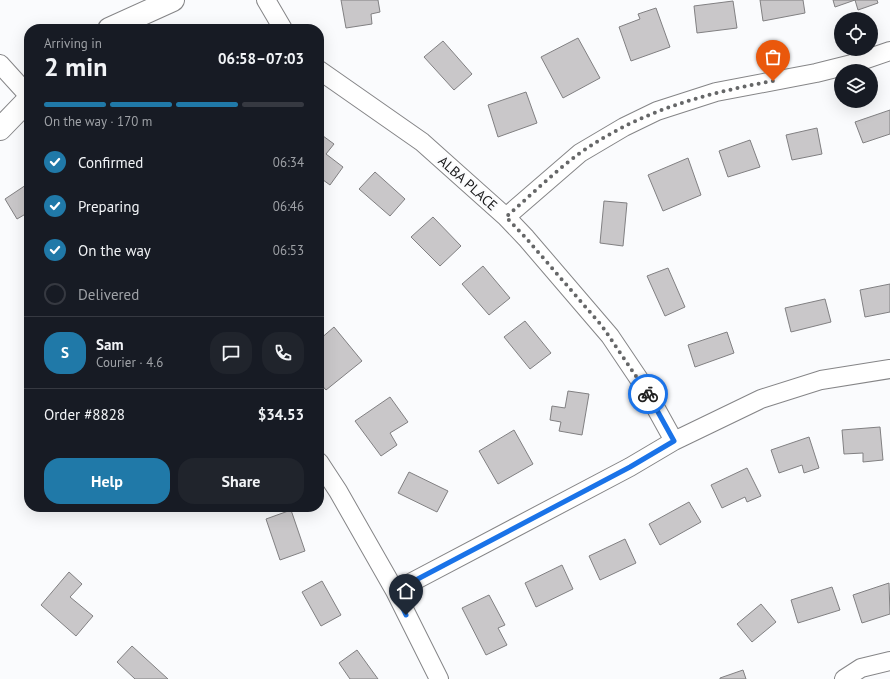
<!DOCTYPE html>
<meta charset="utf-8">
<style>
:root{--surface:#171b24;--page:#20242c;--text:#f1f3f6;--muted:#9ea1a6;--line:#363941;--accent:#2079a8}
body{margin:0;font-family:"PT Sans",sans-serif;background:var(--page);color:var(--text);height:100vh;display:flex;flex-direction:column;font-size:15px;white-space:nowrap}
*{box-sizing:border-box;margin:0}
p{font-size:13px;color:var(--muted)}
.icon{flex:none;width:22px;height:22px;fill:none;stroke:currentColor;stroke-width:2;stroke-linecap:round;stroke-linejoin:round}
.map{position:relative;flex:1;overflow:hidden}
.drawer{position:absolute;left:24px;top:24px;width:300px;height:488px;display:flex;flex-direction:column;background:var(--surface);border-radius:16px;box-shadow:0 4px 16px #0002}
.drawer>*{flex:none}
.buttons{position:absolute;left:834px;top:12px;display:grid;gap:8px}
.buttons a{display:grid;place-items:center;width:44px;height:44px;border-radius:50%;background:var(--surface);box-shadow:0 4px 16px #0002;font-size:20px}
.pin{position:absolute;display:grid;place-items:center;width:34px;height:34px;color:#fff;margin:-41px -17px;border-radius:50% 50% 50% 0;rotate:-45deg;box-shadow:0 0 4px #0007}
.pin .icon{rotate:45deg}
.courier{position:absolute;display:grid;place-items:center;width:40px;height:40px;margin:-20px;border:3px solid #1a73e8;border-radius:50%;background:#fff;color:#222;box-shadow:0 1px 5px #0007}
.headline em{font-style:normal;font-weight:700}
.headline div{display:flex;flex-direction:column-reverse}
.headline{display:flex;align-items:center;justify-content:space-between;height:68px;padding:0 20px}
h1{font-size:26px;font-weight:700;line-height:30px}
.bar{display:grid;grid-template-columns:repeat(4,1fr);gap:6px 4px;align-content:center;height:48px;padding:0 20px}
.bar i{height:5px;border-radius:3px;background:var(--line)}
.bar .current{background:var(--accent)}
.bar p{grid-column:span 4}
.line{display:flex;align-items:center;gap:10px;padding:0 20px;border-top:1px solid var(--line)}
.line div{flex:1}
.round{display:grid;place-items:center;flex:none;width:42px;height:42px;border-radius:16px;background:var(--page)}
ol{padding:0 20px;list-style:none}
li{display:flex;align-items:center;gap:12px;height:44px}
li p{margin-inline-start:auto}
li .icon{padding:4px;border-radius:50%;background:var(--accent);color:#fff;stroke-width:4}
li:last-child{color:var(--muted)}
li i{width:22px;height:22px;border:2px solid var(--line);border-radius:50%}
.button{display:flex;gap:8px;margin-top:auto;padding:8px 20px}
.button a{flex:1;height:46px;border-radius:16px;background:var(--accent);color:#fff;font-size:16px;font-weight:700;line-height:46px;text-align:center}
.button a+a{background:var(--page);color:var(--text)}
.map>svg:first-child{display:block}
.building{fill:#c9c7c9;stroke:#818082}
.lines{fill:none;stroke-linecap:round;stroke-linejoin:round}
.street-casing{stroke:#858587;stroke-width:20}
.secondary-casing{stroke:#858587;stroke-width:24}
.street{stroke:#fff;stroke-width:18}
.secondary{stroke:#fff;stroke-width:22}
.done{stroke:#666768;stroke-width:4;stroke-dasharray:0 7.2}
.route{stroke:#1a73e8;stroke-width:5}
.labels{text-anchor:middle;stroke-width:4;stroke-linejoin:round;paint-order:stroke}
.street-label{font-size:14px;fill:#171718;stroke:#fafbfd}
</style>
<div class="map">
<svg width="890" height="679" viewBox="0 0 890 679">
<rect width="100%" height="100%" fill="#fafbfd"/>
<path class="building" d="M 341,0 L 378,0 L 380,12 L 371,14 L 372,24 L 346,28 Z
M 760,0 L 803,0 L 805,13 L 763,21 Z
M 833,0 L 877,0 L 878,3 L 858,10 L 855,0 L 835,7 Z
M 733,1 L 737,28 L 697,33 L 694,6 Z
M 656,8 L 670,47 L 631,61 L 619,27 L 640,19 L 638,14 Z
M 578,38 L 600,78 L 563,98 L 541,57 Z
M 443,41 L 472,74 L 454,90 L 424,57 Z
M 526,92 L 537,123 L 498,137 L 488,105 Z
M 890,110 L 890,134 L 863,143 L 855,122 Z
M 817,128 L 822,154 L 792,160 L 786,135 Z
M 319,133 L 334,144 L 326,154 L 343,167 L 330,185 L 319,177 Z
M 750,140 L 760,167 L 728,177 L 719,151 Z
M 688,158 L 701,195 L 663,211 L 648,175 Z
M 375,172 L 405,199 L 390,216 L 359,189 Z
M 29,183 L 29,212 L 17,219 L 5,199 Z
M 604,201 L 627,203 L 623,246 L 600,243 Z
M 433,217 L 461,246 L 440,266 L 411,237 Z
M 483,266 L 510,298 L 489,315 L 462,284 Z
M 668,268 L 685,307 L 665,316 L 647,276 Z
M 890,284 L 890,312 L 865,317 L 860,290 Z
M 825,299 L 831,322 L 791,332 L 785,308 Z
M 525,321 L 551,353 L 530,369 L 504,337 Z
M 334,327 L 362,361 L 326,390 L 319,382 L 319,340 Z
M 727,332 L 734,353 L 695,367 L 688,345 Z
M 568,391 L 589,394 L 582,435 L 559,431 L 561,422 L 550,420 L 552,406 L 565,408 Z
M 390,397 L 408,422 L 390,433 L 397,445 L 381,456 L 355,421 Z
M 880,427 L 883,460 L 863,462 L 863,453 L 844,454 L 842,430 Z
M 514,430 L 533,464 L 498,484 L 479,451 Z
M 809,437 L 819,468 L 804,473 L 802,465 L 779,473 L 771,450 Z
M 747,468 L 761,496 L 747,502 L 745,497 L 722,508 L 711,485 Z
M 409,472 L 448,491 L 437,512 L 398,493 Z
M 689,502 L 701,522 L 660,545 L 649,524 Z
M 291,510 L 305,551 L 280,560 L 266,519 Z
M 625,539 L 636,563 L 600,580 L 589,556 Z
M 562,565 L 573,589 L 536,607 L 525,583 Z
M 69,572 L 82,584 L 70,597 L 93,616 L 76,636 L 41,605 Z
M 322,581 L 341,615 L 321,626 L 302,592 Z
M 889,583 L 890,614 L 862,623 L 853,595 Z
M 832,587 L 840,610 L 798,623 L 791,600 Z
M 489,595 L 505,625 L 498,628 L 507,645 L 486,655 L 462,608 Z
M 761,604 L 776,622 L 752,642 L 737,624 Z
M 132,646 L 168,679 L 135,679 L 117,662 Z
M 357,650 L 378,679 L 350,679 L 339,663 Z
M 743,670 L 746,679 L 720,679 L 720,678 Z"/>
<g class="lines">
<g class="street-casing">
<path id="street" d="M 266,0 L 283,29
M 0,64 L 29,96
M 319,70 L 422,142 L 506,217 L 526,238 L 610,336 L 643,385 L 674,441
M 506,217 L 580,153 L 624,127 L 657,111 L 716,92 L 816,73 L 852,64 L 890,51
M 319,462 L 338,491 L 395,591 L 439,679
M 395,591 L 630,467 L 674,441 L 761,399 L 821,380 L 890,369
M 844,679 L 861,668 L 890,661"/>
</g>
<g class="secondary-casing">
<path id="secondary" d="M 109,29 L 173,0
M 0,129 L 29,99"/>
</g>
<use href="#street" class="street"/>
<use href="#secondary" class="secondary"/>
</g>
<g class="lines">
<path class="done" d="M 648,394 L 602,326 L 526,238 L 506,217 C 530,196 554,172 580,153 C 640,111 702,94 773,81"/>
<path class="route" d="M 406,615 L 395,591 L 630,467 L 674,441 L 648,394"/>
</g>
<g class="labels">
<g class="street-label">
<text transform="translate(468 183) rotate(42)" y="5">ALBA PLACE</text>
</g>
</g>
</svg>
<div class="buttons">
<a><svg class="icon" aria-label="locate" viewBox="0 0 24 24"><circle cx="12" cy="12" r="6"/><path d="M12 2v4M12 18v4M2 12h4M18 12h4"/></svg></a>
<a><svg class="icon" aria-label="layers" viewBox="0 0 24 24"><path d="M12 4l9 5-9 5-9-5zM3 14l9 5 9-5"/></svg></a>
</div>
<div class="pin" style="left:773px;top:81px;background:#ea580c"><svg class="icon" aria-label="bag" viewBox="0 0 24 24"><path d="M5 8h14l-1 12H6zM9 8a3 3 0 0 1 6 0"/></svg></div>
<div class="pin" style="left:406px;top:615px;background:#1f2937"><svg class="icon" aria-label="home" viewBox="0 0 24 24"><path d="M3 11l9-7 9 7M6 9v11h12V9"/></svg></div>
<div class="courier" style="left:648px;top:394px"><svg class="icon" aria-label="bike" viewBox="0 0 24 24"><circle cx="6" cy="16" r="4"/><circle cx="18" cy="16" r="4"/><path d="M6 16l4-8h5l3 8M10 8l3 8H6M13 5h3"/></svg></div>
<section class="drawer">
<div class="headline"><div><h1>2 min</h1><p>Arriving in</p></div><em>06:58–07:03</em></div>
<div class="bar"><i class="current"></i><i class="current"></i><i class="current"></i><i></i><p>On the way · 170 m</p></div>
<ol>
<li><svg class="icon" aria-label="check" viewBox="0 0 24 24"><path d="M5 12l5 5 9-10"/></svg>Confirmed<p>06:34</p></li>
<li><svg class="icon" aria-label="check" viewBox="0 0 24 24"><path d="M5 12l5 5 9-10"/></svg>Preparing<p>06:46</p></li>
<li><svg class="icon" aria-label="check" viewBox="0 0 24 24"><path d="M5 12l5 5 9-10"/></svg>On the way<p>06:53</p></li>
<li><i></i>Delivered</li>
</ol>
<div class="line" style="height:72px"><b class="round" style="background:var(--accent);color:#fff">S</b><div><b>Sam</b><p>Courier · 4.6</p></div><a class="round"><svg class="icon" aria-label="chat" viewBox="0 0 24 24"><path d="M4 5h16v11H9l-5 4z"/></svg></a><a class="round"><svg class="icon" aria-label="phone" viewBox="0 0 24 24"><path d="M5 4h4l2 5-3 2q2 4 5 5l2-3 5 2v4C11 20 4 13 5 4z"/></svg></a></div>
<div class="line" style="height:52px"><div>Order #8828</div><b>$34.53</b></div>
<div class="button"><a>Help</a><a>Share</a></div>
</section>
</div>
